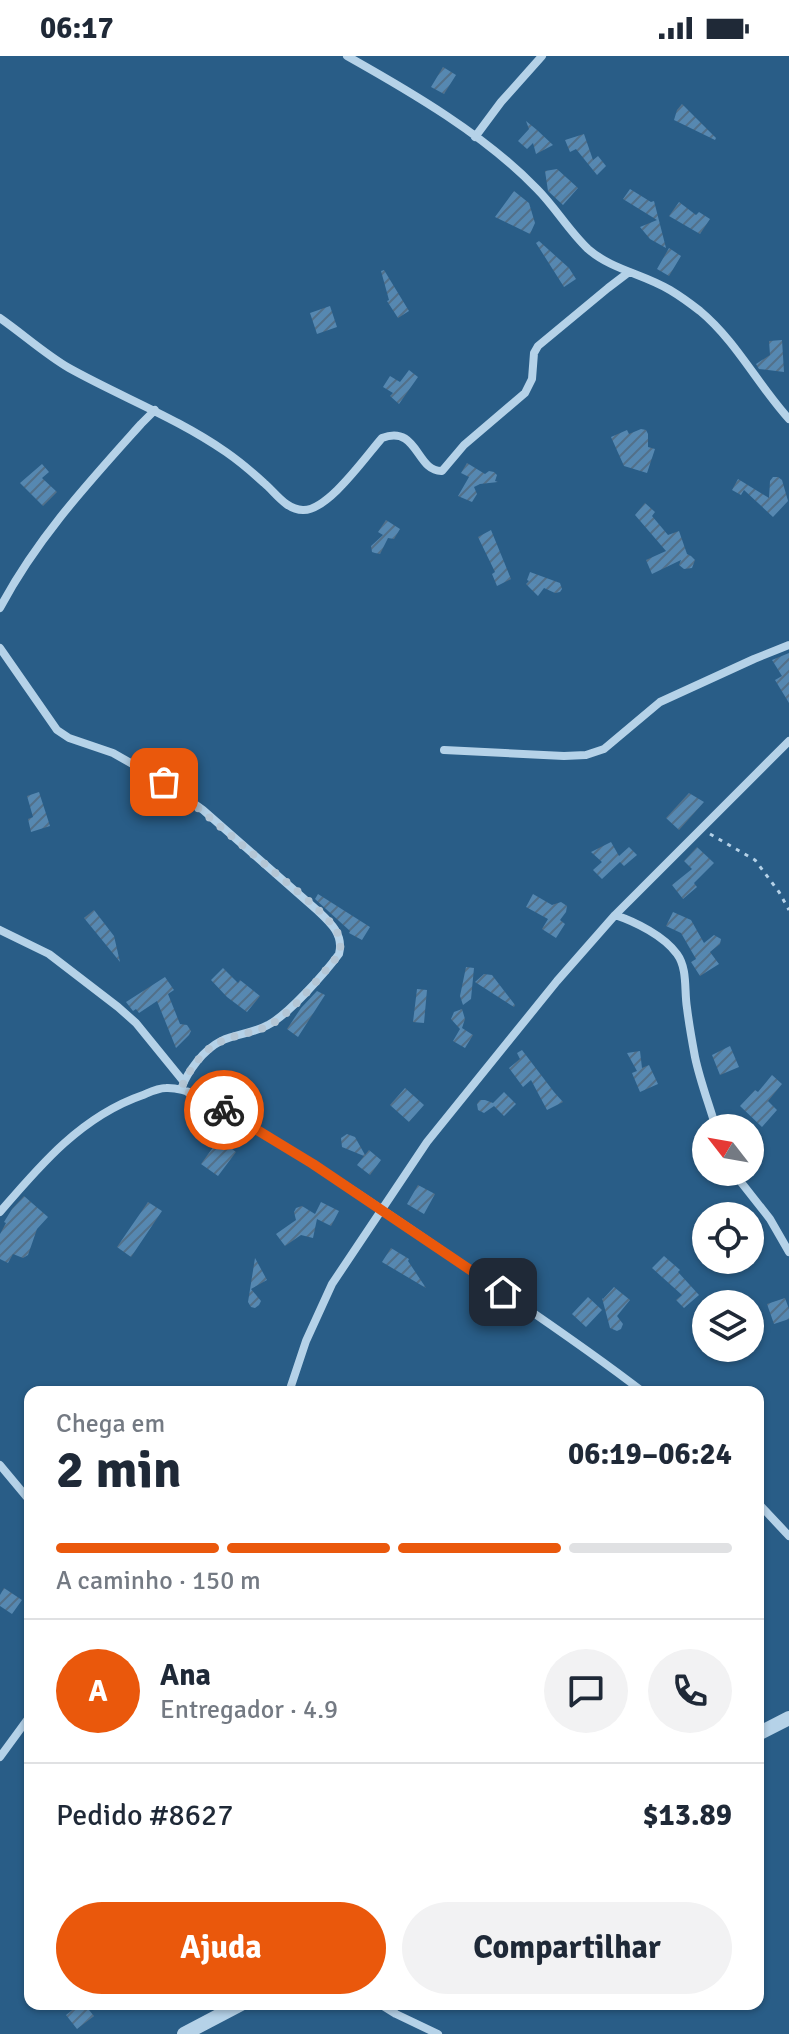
<!DOCTYPE html>
<html lang="pt">
<meta charset="utf-8">
<style>
:root{--surface:#fff;--page:#f2f2f3;--text:#1f2937;--muted:#747a83;--line:#e0e1e3;--accent:#ea580c}
body{margin:0;font-family:Signika,sans-serif;background:var(--page);color:var(--text);height:100vh;display:flex;flex-direction:column;font-size:30px;white-space:nowrap}
*{box-sizing:border-box;margin:0}
p{font-size:26px;color:var(--muted)}
.icon{flex:none;width:44px;height:44px;fill:none;stroke:currentColor;stroke-width:2;stroke-linecap:round;stroke-linejoin:round}
.map{position:relative;flex:1;overflow:hidden}
.side{position:absolute;left:24px;top:1330px;width:740px;height:624px;display:flex;flex-direction:column;background:var(--surface);border-radius:16px;box-shadow:0 2px 6px #0004}
.side>*{flex:none}
.needle{width:52px;rotate:301deg}
.tools{position:absolute;left:692px;top:1058px;display:grid;gap:16px}
.tools a{display:grid;place-items:center;width:72px;height:72px;border-radius:50%;background:var(--surface);box-shadow:0 2px 6px #0004;font-size:40px}
.pin{position:absolute;display:grid;place-items:center;width:68px;height:68px;color:#fff;margin:-34px;border-radius:16px;box-shadow:0 4px 12px #0006}
.courier{position:absolute;display:grid;place-items:center;width:80px;height:80px;margin:-40px;border:6px solid #ea580c;border-radius:50%;background:#fff;color:#222;box-shadow:0 2px 10px #0007}
.overview em{font-style:normal;font-weight:800}
.overview div{display:flex;flex-direction:column-reverse}
.overview{display:flex;align-items:center;justify-content:space-between;height:136px;padding:0 32px}
h1{font-size:52px;font-weight:800;line-height:60px}
.bar{display:grid;grid-template-columns:repeat(4,1fr);gap:12px 8px;align-content:center;height:96px;padding:0 32px}
.bar i{height:10px;border-radius:6px;background:var(--line)}
.bar .current{background:var(--accent)}
.bar p{grid-column:span 4}
.line{display:flex;align-items:center;gap:20px;padding:0 32px;border-top:2px solid var(--line)}
.line div{flex:1}
.round{display:grid;place-items:center;flex:none;width:84px;height:84px;border-radius:42px;background:var(--page)}
.cta{display:flex;gap:16px;margin-top:auto;padding:16px 32px}
.cta a{flex:1;height:92px;border-radius:48px;background:var(--accent);color:#fff;font-size:32px;font-weight:800;line-height:92px;text-align:center}
.cta a+a{background:var(--page);color:var(--text)}
.status{display:flex;justify-content:space-between;align-items:center;height:56px;padding:0 40px;background:var(--surface);direction:ltr}
.status svg{height:22px;fill:currentColor}
.map>svg:first-child{display:block}
.building{fill:url(#building-hatch)}
.lines{fill:none;stroke-linecap:round;stroke-linejoin:round}
.path{stroke:#b5d2e8;stroke-width:3;stroke-dasharray:4 6;stroke-linecap:butt}
.minor{stroke:#b5d2e8;stroke-width:8}
.tertiary{stroke:#b5d2e8;stroke-width:14}
.done{stroke:#b4c6d5;stroke-width:8;stroke-dasharray:0 14.4}
.route{stroke:#ea580c;stroke-width:10}
</style>
<div class="status"><b>06:17</b><svg viewBox="0 0 49 12"><path d="M0 12V9h3v3zM5 12V6h3v6zM10 12V3h3v9zM15 12V0h3v12zM26 1h20v11H26zM47 4h2v5h-2z"/></svg></div>
<div class="map">
<svg width="789" height="1978" viewBox="0 0 789 1978">
<defs>
<pattern id="building-hatch" width="6" height="6" patternUnits="userSpaceOnUse" patternTransform="scale(2)"><rect width="6" height="6" fill="#5688b1"/><path d="M-1 1l2-2M0 6l6-6M5 7l2-2" fill="none" stroke="#527089"/></pattern>
</defs>
<rect width="100%" height="100%" fill="#295d87"/>
<path class="building" d="M 443,11 L 456,19 L 444,38 L 431,31 Z
M 682,48 L 716,82 L 715,84 L 674,64 L 677,54 Z
M 526,65 L 537,74 L 553,89 L 536,98 L 533,87 L 527,93 L 518,85 L 529,73 Z
M 584,78 L 593,104 L 598,100 L 606,110 L 597,119 L 576,93 L 570,96 L 565,84 Z
M 557,113 L 578,132 L 563,149 L 548,135 L 545,115 Z
M 630,133 L 651,146 L 654,145 L 666,192 L 650,183 L 640,171 L 657,164 L 623,143 Z
M 514,135 L 529,147 L 535,167 L 530,178 L 495,161 Z
M 679,146 L 696,159 L 699,156 L 710,163 L 700,178 L 669,160 Z
M 539,185 L 569,212 L 576,223 L 564,231 L 536,187 Z
M 669,192 L 681,200 L 669,220 L 657,213 Z
M 384,214 L 409,255 L 398,262 L 387,245 L 389,244 L 381,215 Z
M 330,250 L 337,271 L 317,278 L 310,257 Z
M 782,284 L 784,316 L 759,313 L 756,308 L 770,299 L 769,285 Z
M 409,314 L 418,321 L 399,348 L 390,340 L 393,337 L 383,331 L 390,320 L 400,326 Z
M 641,373 L 646,374 L 648,378 L 648,391 L 655,393 L 647,417 L 624,410 L 611,381 L 627,374 L 629,378 Z
M 467,407 L 485,418 L 489,415 L 494,416 L 497,419 L 495,425 L 498,426 L 480,428 L 474,431 L 477,438 L 472,446 L 458,440 L 469,421 L 461,417 Z
M 42,408 L 49,416 L 42,422 L 57,436 L 43,450 L 20,427 Z
M 773,421 L 778,421 L 782,424 L 788,445 L 773,461 L 744,434 L 741,439 L 732,434 L 738,423 L 769,442 L 770,425 Z
M 645,447 L 655,456 L 652,460 L 668,479 L 679,475 L 687,498 L 691,500 L 695,504 L 692,512 L 684,513 L 679,509 L 681,504 L 652,518 L 646,504 L 666,495 L 635,459 Z
M 386,464 L 400,473 L 394,483 L 388,482 L 380,498 L 375,497 L 372,496 L 371,490 L 383,479 L 378,476 Z
M 491,474 L 511,523 L 497,530 L 492,518 L 495,516 L 478,481 Z
M 530,516 L 560,527 L 562,533 L 560,536 L 555,537 L 544,532 L 538,540 L 526,528 L 529,525 L 527,524 Z
M 789,597 L 789,647 L 775,624 L 782,620 L 772,604 Z
M 39,736 L 50,770 L 31,776 L 28,763 L 33,761 L 27,740 Z
M 689,737 L 704,746 L 679,774 L 666,762 Z
M 611,786 L 619,800 L 629,791 L 637,799 L 624,810 L 620,806 L 602,823 L 593,814 L 602,806 L 591,796 Z
M 697,791 L 714,807 L 694,827 L 697,831 L 683,843 L 672,829 L 692,813 L 684,805 Z
M 318,838 L 370,871 L 362,884 L 349,877 L 350,875 L 315,843 Z
M 533,838 L 552,849 L 561,846 L 567,850 L 566,856 L 560,864 L 565,868 L 556,882 L 542,873 L 548,863 L 526,851 Z
M 94,854 L 114,880 L 120,906 L 84,862 Z
M 673,856 L 691,864 L 704,887 L 714,879 L 721,883 L 720,888 L 710,896 L 719,908 L 700,920 L 691,906 L 696,903 L 681,877 L 666,870 Z
M 466,911 L 474,912 L 471,943 L 463,949 L 460,940 Z
M 223,912 L 238,927 L 240,924 L 260,940 L 247,956 L 227,941 L 211,924 Z
M 484,918 L 492,919 L 515,949 L 514,951 L 475,926 Z
M 165,921 L 174,934 L 168,938 L 180,968 L 187,969 L 191,975 L 189,979 L 176,992 L 157,945 L 139,957 L 136,953 L 133,955 L 126,946 Z
M 417,933 L 427,934 L 424,967 L 413,966 Z
M 317,935 L 325,939 L 298,981 L 287,973 L 301,952 Z
M 462,953 L 465,963 L 462,972 L 473,979 L 465,992 L 453,985 L 460,973 L 451,963 L 454,956 Z
M 730,990 L 739,1011 L 720,1019 L 712,999 Z
M 522,994 L 554,1036 L 563,1046 L 547,1054 L 531,1024 L 523,1031 L 509,1012 L 520,1003 L 517,997 Z
M 640,995 L 642,1012 L 649,1009 L 658,1028 L 640,1036 L 632,1017 L 637,1015 L 627,997 Z
M 772,1019 L 782,1028 L 768,1045 L 777,1054 L 762,1071 L 740,1050 L 755,1034 L 758,1036 Z
M 405,1032 L 424,1049 L 409,1066 L 390,1049 Z
M 504,1036 L 516,1048 L 504,1060 L 494,1050 L 484,1057 L 478,1054 L 477,1048 L 480,1044 L 485,1044 L 493,1047 Z
M 347,1078 L 355,1081 L 365,1099 L 369,1094 L 381,1104 L 370,1119 L 357,1109 L 364,1100 L 342,1091 L 341,1082 Z
M 219,1083 L 236,1096 L 218,1120 L 201,1108 Z
M 418,1129 L 435,1138 L 424,1158 L 407,1148 Z
M 24,1140 L 48,1161 L 37,1173 L 28,1199 L 23,1202 L 13,1198 L 8,1207 L 0,1203 L 0,1178 L 6,1167 L 4,1166 L 12,1153 Z
M 148,1146 L 162,1155 L 131,1201 L 117,1191 Z
M 321,1146 L 339,1155 L 331,1170 L 317,1163 L 313,1182 L 301,1179 L 285,1190 L 276,1178 L 296,1164 L 294,1156 L 296,1152 L 302,1150 L 315,1158 Z
M 391,1192 L 409,1203 L 408,1205 L 426,1232 L 382,1206 Z
M 664,1200 L 680,1214 L 678,1216 L 699,1239 L 684,1252 L 676,1244 L 682,1239 L 652,1212 Z
M 255,1202 L 267,1224 L 251,1233 L 261,1245 L 259,1249 L 255,1252 L 251,1251 L 248,1246 Z
M 614,1231 L 630,1244 L 617,1260 L 623,1268 L 621,1273 L 617,1275 L 610,1272 L 602,1242 L 603,1243 Z
M 588,1241 L 602,1254 L 586,1271 L 572,1258 Z
M 785,1242 L 789,1253 L 789,1263 L 774,1268 L 767,1248 Z
M 4,1532 L 22,1544 L 12,1558 L 0,1550 L 0,1539 Z
M 80,1948 L 84,1948 L 94,1960 L 77,1973 L 66,1959 Z"/>
<g class="lines">
<path class="path" d="M 710,778 L 755,804 L 779,836 L 789,854"/>
<path class="minor" d="M 347,0 C 411,36 485,79 537,133 C 555,151 569,175 588,193 C 612,214 644,218 670,234 C 680,240 691,248 700,255 C 736,285 758,329 789,363
M 475,81 L 501,46 L 542,0
M 0,262 C 23,278 45,298 69,312 C 121,341 177,362 226,396 C 239,405 252,416 264,427 C 275,436 286,454 303,454 C 328,455 366,400 382,382 C 418,368 416,416 442,415 L 464,389 L 525,337 L 532,323 L 534,297 L 538,290 L 608,232 L 629,216
M 0,552 C 37,482 89,426 141,368 L 155,354
M 0,592 L 57,674 L 69,682 L 113,697 L 164,726 L 203,754 L 318,855 C 331,867 344,879 339,898 C 325,917 288,959 268,969 C 254,977 236,978 221,985 C 203,994 188,1015 181,1033
M 444,694 L 564,700 L 586,699 L 604,693 L 660,646 L 754,603 L 789,589
M 615,859 C 636,866 664,880 677,898 C 688,913 684,935 687,952 C 689,968 692,985 695,1001 C 700,1025 709,1048 716,1072
M 0,874 L 49,898 L 118,951 L 136,967 L 184,1026
M 733,1116 L 770,1163 L 789,1196
M 0,1156 C 41,1108 82,1060 143,1039 C 150,1036 158,1032 166,1032 C 193,1031 219,1052 242,1065 C 323,1112 399,1165 475,1217 C 532,1256 589,1294 643,1336
M 289,1336 L 306,1285 L 332,1228 L 427,1086 L 557,925 L 615,859 L 789,685
M 0,1409 L 30,1445
M 758,1447 L 789,1480
M 0,1701 L 30,1660
M 380,1948 L 396,1958 L 438,1978"/>
<path class="tertiary" d="M 758,1678 L 789,1662
M 184,1978 L 241,1948"/>
</g>
<g class="lines">
<path class="done" d="M 164,726 C 200,752 232,781 266,809 C 283,824 330,859 338,878 C 343,889 340,897 333,906 C 315,926 293,956 270,969 C 255,977 237,978 222,985 C 203,993 188,1015 181,1033 L 224,1054"/>
<path class="route" d="M 224,1054 L 313,1108 L 503,1236"/>
</g>
</svg>
<div class="tools">
<a><svg class="needle" viewBox="-14 -14 28 28"><path d="M0-13l5 13h-10z" fill="#e53935"/><path d="M0 13l5-13h-10z" fill="#747a83"/></svg></a>
<a><svg class="icon" aria-label="locate" viewBox="0 0 24 24"><circle cx="12" cy="12" r="6"/><path d="M12 2v4M12 18v4M2 12h4M18 12h4"/></svg></a>
<a><svg class="icon" aria-label="layers" viewBox="0 0 24 24"><path d="M12 4l9 5-9 5-9-5zM3 14l9 5 9-5"/></svg></a>
</div>
<div class="pin" style="left:164px;top:726px;background:#ea580c"><svg class="icon" aria-label="bag" viewBox="0 0 24 24"><path d="M5 8h14l-1 12H6zM9 8a3 3 0 0 1 6 0"/></svg></div>
<div class="pin" style="left:503px;top:1236px;background:#1f2937"><svg class="icon" aria-label="home" viewBox="0 0 24 24"><path d="M3 11l9-7 9 7M6 9v11h12V9"/></svg></div>
<div class="courier" style="left:224px;top:1054px"><svg class="icon" aria-label="bike" viewBox="0 0 24 24"><circle cx="6" cy="16" r="4"/><circle cx="18" cy="16" r="4"/><path d="M6 16l4-8h5l3 8M10 8l3 8H6M13 5h3"/></svg></div>
<section class="side">
<div class="overview"><div><h1>2 min</h1><p>Chega em</p></div><em>06:19–06:24</em></div>
<div class="bar"><i class="current"></i><i class="current"></i><i class="current"></i><i></i><p>A caminho · 150 m</p></div>
<div class="line" style="height:144px"><b class="round" style="background:var(--accent);color:#fff">A</b><div><b>Ana</b><p>Entregador · 4.9</p></div><a class="round"><svg class="icon" aria-label="chat" viewBox="0 0 24 24"><path d="M4 5h16v11H9l-5 4z"/></svg></a><a class="round"><svg class="icon" aria-label="phone" viewBox="0 0 24 24"><path d="M5 4h4l2 5-3 2q2 4 5 5l2-3 5 2v4C11 20 4 13 5 4z"/></svg></a></div>
<div class="line" style="height:104px"><div>Pedido #8627</div><b>$13.89</b></div>
<div class="cta"><a>Ajuda</a><a>Compartilhar</a></div>
</section>
</div>
